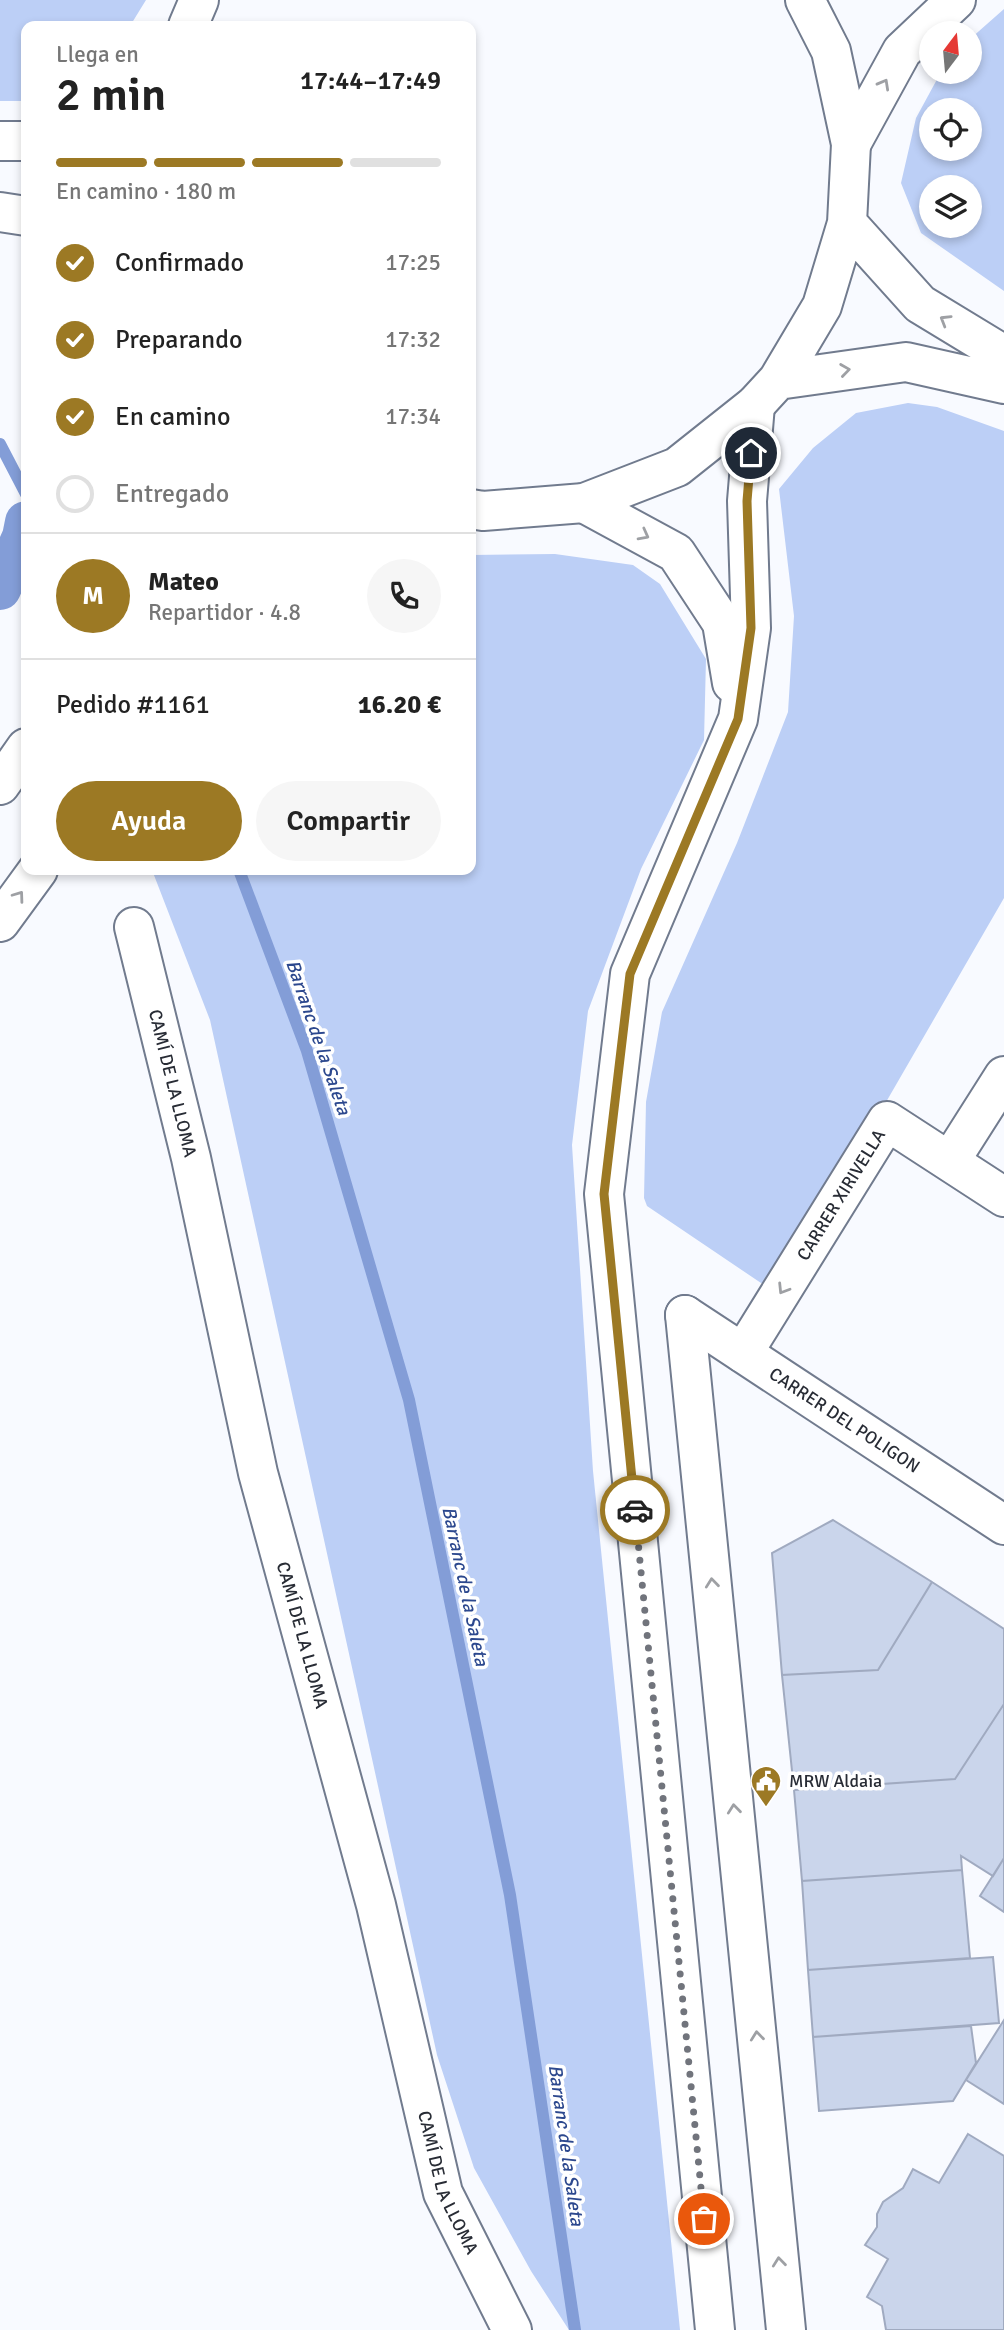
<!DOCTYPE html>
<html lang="es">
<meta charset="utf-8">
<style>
:root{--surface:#fff;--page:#f6f6f6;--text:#222;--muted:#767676;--line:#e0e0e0;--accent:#9c7924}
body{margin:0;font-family:Signika,sans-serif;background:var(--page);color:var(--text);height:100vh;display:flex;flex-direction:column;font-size:26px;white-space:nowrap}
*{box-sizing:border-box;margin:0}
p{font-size:23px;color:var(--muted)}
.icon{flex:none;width:38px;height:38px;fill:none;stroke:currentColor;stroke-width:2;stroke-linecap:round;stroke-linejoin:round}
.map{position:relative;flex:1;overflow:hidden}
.side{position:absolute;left:21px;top:21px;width:455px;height:854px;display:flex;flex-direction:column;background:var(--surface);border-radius:14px;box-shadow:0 4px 10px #0003}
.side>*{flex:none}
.needle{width:46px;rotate:16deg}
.controls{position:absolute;left:919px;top:21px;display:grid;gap:14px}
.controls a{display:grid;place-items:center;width:63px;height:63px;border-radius:50%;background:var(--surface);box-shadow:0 4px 10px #0003;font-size:35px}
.pin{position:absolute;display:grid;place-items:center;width:60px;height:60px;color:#fff;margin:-30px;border:4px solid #fff;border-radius:50%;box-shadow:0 2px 7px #0007}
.courier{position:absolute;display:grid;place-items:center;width:70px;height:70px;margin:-35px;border:5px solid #9c7924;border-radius:50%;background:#fff;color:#222;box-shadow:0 2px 9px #0007}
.headline em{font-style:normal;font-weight:600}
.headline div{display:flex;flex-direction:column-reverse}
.headline{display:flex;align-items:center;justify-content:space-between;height:119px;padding:0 35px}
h1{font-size:46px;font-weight:600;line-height:52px}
.bar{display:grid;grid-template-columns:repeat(4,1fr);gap:10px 7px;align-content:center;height:84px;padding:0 35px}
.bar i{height:9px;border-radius:5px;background:var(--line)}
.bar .current{background:var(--accent)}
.bar p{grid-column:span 4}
.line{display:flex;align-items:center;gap:18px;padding:0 35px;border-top:2px solid var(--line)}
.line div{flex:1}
.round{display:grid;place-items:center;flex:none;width:74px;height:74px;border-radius:37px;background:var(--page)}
ol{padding:0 35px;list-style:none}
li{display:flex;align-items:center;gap:21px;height:77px}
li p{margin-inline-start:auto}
li .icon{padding:7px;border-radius:50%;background:var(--accent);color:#fff;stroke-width:4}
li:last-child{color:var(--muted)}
li i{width:38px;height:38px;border:4px solid var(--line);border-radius:50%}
.button{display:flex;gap:14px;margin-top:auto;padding:14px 35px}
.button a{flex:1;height:80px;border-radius:42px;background:var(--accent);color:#fff;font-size:28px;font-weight:600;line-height:80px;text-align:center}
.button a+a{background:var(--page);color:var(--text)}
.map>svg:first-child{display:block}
.green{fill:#bccff6;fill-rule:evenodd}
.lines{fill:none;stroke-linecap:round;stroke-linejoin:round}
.stream{stroke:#839dd7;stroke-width:12}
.canal{stroke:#839dd7;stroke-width:42}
.building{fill:#cad5eb;stroke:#a0aac0;stroke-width:2}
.minor-casing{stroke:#717b8e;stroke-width:42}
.major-casing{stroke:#717b8e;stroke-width:42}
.minor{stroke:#fff;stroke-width:38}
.major{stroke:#fff;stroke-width:38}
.oneway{stroke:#9ea0a4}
.done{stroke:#71747c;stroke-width:7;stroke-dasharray:0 12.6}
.route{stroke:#9c7924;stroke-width:9}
.labels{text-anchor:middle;stroke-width:7;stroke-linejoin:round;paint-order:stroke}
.street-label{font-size:18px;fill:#282c35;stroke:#fff}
.poi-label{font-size:18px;fill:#282c35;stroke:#fff;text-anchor:start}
.water-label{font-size:19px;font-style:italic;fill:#2c488e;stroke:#fff}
</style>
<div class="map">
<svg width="1004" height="2330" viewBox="0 0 1004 2330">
<rect width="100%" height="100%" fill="#f8faff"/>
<path class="green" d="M 0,0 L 146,0 L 130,26 L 26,26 L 26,101 L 0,101 Z
M 1004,9 L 1004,291 L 921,233 L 901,183 L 916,118 L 941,72 L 970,72 L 970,39 ZM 970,110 L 970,149 L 931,149 L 931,110 ZM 931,187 L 970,187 L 970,226 L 931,226 Z
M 908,403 L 937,407 L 1004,431 L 1004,898 L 782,1282 L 761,1283 L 647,1206 L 644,1198 L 646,1102 L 662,1012 L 737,843 L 788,712 L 794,616 L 779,489 L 813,448 L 856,413 Z
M 555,554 L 633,565 L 660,584 L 706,659 L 704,740 L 641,869 L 588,1011 L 572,1145 L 593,1471 L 680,2330 L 569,2330 L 531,2271 L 474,2168 L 437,2055 L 210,1020 L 152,870 L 471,870 L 471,555 Z"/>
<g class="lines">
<path class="stream" d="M 0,444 L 26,494
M 239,870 L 307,1051 L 409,1400 L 510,1895 L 575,2330"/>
<path class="canal" d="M 0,589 L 23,537 L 26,522"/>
</g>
<path class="building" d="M 833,1520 L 932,1582 L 878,1670 L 782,1675 L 772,1553 Z
M 932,1582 L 1004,1629 L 1004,1704 L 955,1779 L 794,1790 L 782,1675 L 878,1670 Z
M 1004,1704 L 1004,1858 L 993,1876 L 961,1856 L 962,1870 L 802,1881 L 794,1790 L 955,1779 Z
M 1004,1858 L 1004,1912 L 980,1896 Z
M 962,1870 L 970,1958 L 808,1970 L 802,1881 Z
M 993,1957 L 999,2023 L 813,2037 L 808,1970 Z
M 1004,2020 L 1004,2104 L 966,2080 Z
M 971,2026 L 976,2063 L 953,2101 L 819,2111 L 813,2037 Z
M 968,2134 L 1004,2156 L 1004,2330 L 886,2330 L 882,2306 L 867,2297 L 888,2259 L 865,2245 L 877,2227 L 877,2214 L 883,2202 L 903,2188 L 913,2169 L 939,2183 Z"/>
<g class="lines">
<g class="minor-casing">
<g id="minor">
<path d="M 0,141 L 26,141"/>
<path d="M 851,144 L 902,51 L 956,0"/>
<path d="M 0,212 L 26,216"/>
<path d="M 584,503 L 676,553 L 722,623 L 732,683"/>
<path id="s1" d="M 134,927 L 191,1158 L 258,1473 L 376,1905 L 443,2193 L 512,2330"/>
<path d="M 950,1161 L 1004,1076"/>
<path d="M 685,1315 L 786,2330"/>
<path id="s2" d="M 685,1315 L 1004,1525"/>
<path id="s3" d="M 743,1353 L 887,1121 L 1004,1197"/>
<path d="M 715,2330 L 604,1194 L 630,974 L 738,719 L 751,628 L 747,501 L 755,405"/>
</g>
</g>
<g class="major-casing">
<path id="major" d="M 188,26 L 199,0
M 847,223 L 920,304 L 1004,355
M 778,380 L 906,362 L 1004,384
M 471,509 L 483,511 L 584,503 L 677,467 L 755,405 L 778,380 L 822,306 L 847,223 L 851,144 L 831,51 L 805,0
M 0,785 L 26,748
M 0,922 L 38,870"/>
</g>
<use href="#minor" class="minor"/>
<use href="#major" class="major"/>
</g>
<defs><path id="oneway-chevron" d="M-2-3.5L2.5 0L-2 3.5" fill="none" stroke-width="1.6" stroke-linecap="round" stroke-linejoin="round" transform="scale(1.75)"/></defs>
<g class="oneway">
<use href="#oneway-chevron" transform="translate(884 84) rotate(-61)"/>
<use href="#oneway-chevron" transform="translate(945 320) rotate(-149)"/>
<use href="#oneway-chevron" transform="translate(845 370) rotate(-8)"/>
<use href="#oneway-chevron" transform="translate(644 535) rotate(28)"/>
<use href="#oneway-chevron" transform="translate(19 896) rotate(-54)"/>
<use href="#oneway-chevron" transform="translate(783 1289) rotate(122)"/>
<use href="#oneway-chevron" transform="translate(712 1583) rotate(-96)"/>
<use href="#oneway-chevron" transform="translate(734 1809) rotate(-96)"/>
<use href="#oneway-chevron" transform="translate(757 2036) rotate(-96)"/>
<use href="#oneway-chevron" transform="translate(779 2262) rotate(-96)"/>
</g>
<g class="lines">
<path class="done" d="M 635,1510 L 704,2219"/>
<path class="route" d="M 635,1510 L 604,1194 L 630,974 L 738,719 L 751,628 L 747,501 L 751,453"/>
</g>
<defs>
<g id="civic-pin" transform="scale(1.575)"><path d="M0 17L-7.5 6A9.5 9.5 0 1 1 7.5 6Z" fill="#9c7924" stroke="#fff"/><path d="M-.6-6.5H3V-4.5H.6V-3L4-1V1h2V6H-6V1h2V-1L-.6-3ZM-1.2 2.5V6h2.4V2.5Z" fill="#fff"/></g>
</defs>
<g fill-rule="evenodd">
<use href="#civic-pin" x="766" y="1781"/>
</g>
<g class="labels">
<g class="street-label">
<text dy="6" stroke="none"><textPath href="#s1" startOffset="161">CAMÍ DE LA LLOMA</textPath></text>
<text dy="6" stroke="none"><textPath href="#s3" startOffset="186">CARRER XIRIVELLA</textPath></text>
<text dy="6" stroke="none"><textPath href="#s2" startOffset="191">CARRER DEL POLIGON</textPath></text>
<text dy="6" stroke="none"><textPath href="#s1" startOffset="728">CAMÍ DE LA LLOMA</textPath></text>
<text dy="6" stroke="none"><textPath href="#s1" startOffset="1295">CAMÍ DE LA LLOMA</textPath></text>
</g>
<g class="poi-label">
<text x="789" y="1787">MRW Aldaia</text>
</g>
<g class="water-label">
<text transform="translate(319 1037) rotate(71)" y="7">Barranc de la Saleta</text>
<text transform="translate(466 1586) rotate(78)" y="7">Barranc de la Saleta</text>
<text transform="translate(567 2145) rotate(82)" y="7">Barranc de la Saleta</text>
</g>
</g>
</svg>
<div class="controls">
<a><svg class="needle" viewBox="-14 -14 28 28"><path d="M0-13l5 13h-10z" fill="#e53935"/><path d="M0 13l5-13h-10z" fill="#767676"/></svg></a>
<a><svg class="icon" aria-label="locate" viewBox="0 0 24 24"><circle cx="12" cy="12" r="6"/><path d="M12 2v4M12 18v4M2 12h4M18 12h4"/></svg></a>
<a><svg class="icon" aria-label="layers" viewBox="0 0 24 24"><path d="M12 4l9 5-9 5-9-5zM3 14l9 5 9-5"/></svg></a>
</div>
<div class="pin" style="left:704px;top:2219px;background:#ea580c"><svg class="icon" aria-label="bag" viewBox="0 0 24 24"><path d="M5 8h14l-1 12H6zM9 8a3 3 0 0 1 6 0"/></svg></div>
<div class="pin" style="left:751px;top:453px;background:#1f2937"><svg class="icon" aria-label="home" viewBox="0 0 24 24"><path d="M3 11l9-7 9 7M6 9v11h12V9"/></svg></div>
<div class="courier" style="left:635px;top:1510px"><svg class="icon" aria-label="car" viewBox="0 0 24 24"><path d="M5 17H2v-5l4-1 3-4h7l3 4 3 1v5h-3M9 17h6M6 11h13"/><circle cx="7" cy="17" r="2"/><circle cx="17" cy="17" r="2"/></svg></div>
<section class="side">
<div class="headline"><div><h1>2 min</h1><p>Llega en</p></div><em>17:44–17:49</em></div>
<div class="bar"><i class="current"></i><i class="current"></i><i class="current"></i><i></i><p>En camino · 180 m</p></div>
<ol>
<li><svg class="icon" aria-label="check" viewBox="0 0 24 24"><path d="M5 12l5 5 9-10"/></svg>Confirmado<p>17:25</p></li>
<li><svg class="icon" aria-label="check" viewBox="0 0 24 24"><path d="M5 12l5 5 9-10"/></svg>Preparando<p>17:32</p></li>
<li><svg class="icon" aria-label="check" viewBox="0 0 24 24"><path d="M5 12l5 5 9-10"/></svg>En camino<p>17:34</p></li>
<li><i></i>Entregado</li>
</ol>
<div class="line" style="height:126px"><b class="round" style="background:var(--accent);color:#fff">M</b><div><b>Mateo</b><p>Repartidor · 4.8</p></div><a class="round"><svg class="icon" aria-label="phone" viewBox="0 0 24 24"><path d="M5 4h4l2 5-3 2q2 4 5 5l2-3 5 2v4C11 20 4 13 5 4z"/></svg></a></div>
<div class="line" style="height:91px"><div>Pedido #1161</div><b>16.20 €</b></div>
<div class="button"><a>Ayuda</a><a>Compartir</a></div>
</section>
</div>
